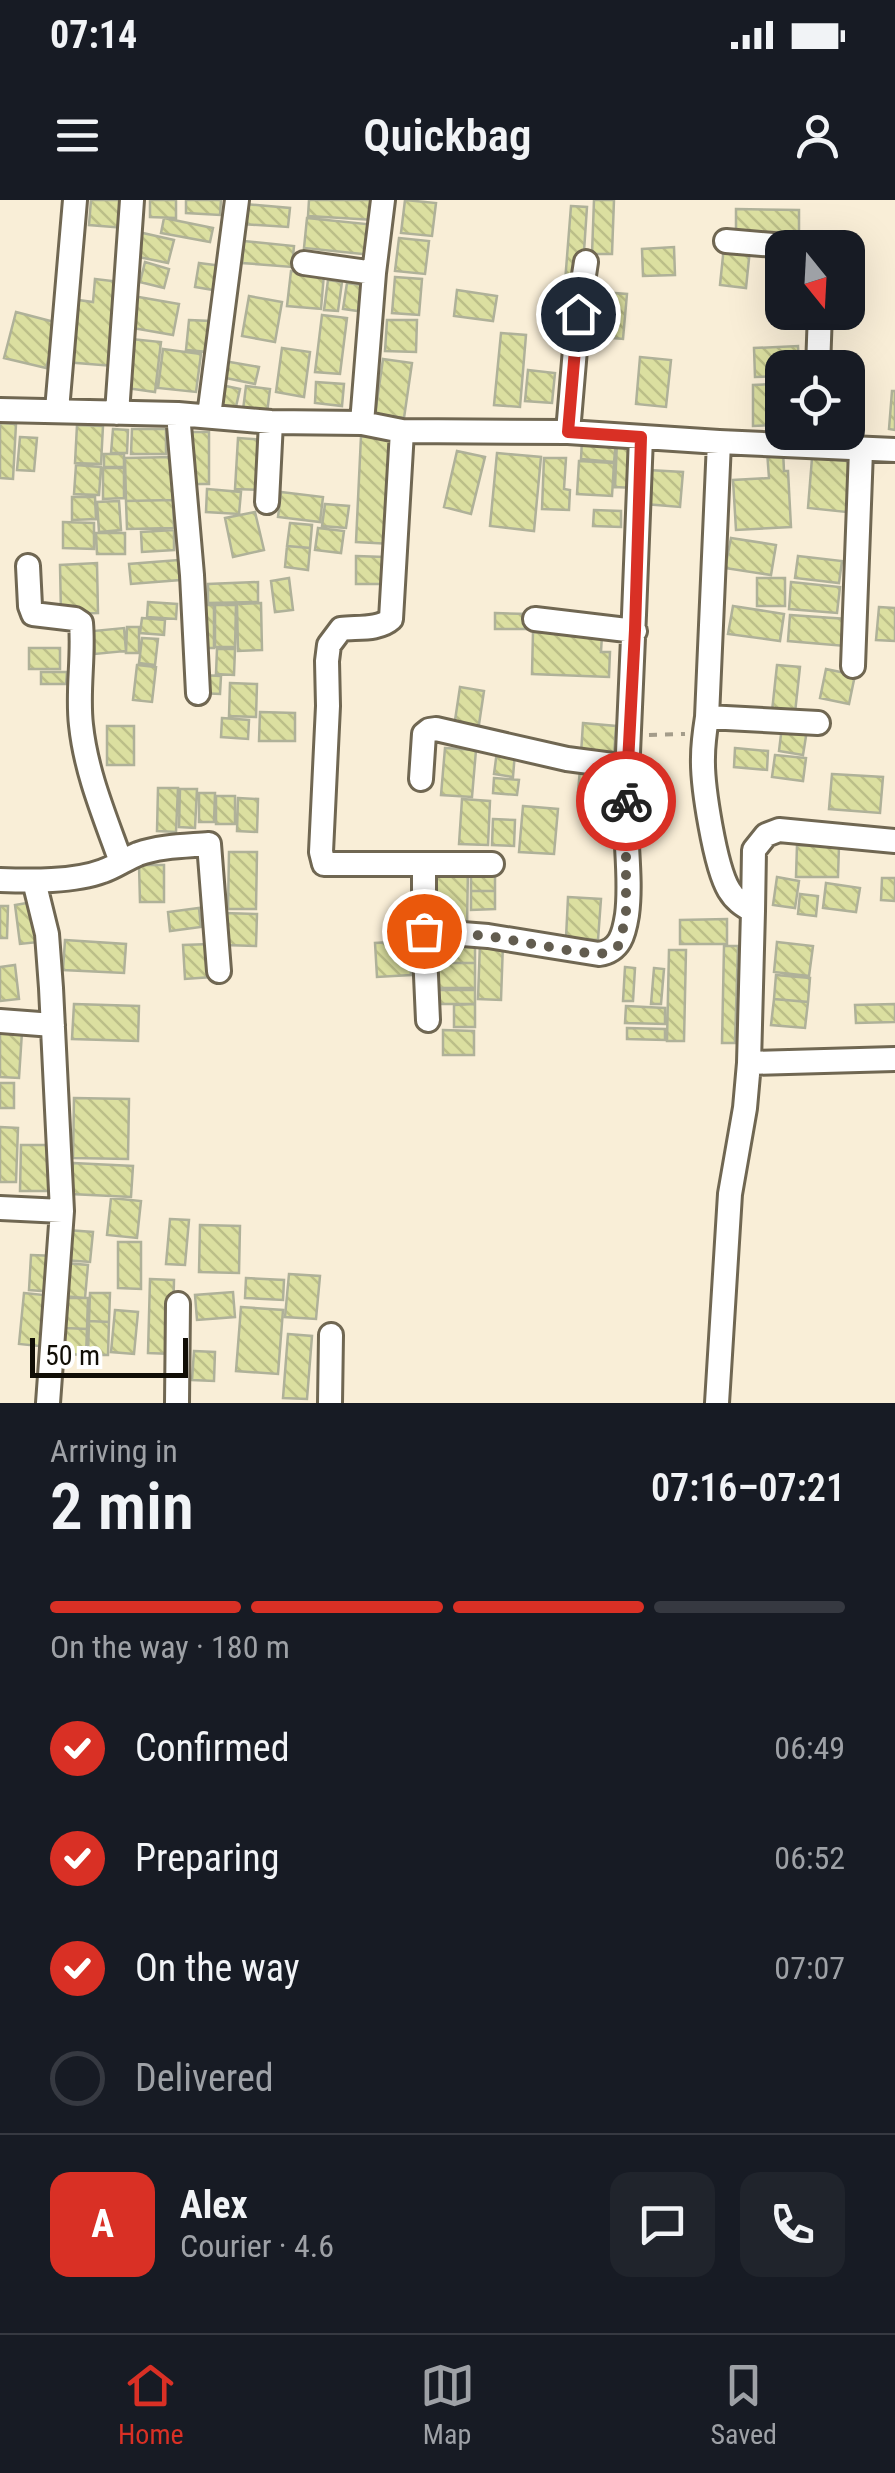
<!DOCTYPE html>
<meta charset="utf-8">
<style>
:root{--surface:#171b24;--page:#20242c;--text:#f1f3f6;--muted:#9ea1a6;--line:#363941;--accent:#d93025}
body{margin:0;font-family:"Roboto Condensed",sans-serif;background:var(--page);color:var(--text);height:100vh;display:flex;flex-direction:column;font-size:38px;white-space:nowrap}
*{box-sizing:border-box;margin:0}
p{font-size:32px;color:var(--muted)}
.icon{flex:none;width:55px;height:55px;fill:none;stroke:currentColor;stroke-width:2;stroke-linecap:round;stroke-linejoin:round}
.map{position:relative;height:1203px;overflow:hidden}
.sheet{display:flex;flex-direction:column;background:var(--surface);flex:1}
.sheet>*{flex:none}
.needle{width:65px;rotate:162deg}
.buttons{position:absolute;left:765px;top:30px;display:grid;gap:20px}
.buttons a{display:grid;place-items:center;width:100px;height:100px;border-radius:20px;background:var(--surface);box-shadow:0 10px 40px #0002;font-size:50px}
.scale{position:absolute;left:30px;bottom:25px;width:158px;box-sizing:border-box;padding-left:10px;border:5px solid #110e06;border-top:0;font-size:28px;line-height:35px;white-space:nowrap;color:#110e06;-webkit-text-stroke:8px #fff;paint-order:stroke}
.pin{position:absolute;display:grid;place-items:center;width:85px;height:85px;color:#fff;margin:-42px;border:5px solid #fff;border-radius:50%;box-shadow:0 2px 10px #0007}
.courier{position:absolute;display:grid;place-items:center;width:100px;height:100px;margin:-50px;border:8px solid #d93025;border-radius:50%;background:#fff;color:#222;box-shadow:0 2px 12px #0007}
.headline em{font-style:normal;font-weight:600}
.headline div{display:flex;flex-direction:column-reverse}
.headline{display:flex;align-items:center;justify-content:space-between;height:170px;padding:0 50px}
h1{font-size:65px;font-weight:600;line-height:75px}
.bar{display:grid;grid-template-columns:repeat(4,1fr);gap:15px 10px;align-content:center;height:120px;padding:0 50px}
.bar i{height:12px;border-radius:8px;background:var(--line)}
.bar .selected{background:var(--accent)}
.bar p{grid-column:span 4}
.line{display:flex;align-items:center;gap:25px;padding:0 50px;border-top:2px solid var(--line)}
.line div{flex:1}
.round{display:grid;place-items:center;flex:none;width:105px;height:105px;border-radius:20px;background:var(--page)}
ol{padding:0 50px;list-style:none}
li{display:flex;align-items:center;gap:30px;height:110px}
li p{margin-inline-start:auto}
li .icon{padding:10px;border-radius:50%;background:var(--accent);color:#fff;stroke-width:4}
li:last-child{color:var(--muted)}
li i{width:55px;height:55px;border:5px solid var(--line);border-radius:50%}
.status{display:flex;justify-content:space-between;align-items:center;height:70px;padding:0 50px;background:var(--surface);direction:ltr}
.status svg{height:28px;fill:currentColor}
header{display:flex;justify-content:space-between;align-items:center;height:130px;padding:0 50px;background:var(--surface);font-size:45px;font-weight:600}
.tab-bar{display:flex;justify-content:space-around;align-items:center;height:140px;border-top:2px solid var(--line);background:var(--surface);font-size:28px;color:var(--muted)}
.tab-bar a{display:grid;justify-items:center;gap:5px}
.tab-bar .selected{color:var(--accent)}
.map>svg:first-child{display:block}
.building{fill:url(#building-back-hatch);stroke:#afb199;stroke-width:2.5}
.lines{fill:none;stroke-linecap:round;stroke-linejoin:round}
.minor-casing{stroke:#706752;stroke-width:28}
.path{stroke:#a49c8a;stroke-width:4;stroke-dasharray:8 8;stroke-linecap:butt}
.minor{stroke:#fff;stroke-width:22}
.done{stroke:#625c4f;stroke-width:10;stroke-dasharray:0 18}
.route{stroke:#d93025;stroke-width:12}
</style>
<div class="status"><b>07:14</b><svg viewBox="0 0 49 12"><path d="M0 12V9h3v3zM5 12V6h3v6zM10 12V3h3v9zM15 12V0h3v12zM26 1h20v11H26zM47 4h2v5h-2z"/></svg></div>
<header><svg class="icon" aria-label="menu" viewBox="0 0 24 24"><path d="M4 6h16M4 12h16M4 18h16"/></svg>Quickbag<svg class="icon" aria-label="person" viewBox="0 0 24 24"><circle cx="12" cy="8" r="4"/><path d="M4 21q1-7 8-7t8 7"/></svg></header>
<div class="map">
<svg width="895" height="1203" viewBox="0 0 895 1203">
<defs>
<pattern id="building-back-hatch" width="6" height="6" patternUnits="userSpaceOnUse" patternTransform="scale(2.5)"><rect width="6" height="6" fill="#dbdfa0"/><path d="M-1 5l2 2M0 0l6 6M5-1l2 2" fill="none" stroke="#bbbe88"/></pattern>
</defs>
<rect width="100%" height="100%" fill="#f9eed7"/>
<path class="building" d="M 91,0 L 127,0 L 125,28 L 89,25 Z
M 150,0 L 176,0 L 176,18 L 150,17 Z
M 186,0 L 221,0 L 220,15 L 186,13 Z
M 309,0 L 375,0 L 374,20 L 308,16 Z
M 405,0 L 436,3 L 432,36 L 401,33 Z
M 594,0 L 614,0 L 612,54 L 592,54 Z
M 244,4 L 290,8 L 288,27 L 242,24 Z
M 571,6 L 587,7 L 581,96 L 564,95 Z
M 736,9 L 799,10 L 799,32 L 736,32 Z
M 164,18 L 213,28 L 210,42 L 161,33 Z
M 307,18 L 376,25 L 372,55 L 304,48 Z
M 134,31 L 174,40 L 168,63 L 129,55 Z
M 399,38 L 429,41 L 425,74 L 395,71 Z
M 244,41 L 294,46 L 292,67 L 242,63 Z
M 724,46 L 750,49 L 746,88 L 720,85 Z
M 674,47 L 675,75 L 643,76 L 642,49 Z
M 145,62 L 169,69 L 164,88 L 140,82 Z
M 199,63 L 223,66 L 219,91 L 195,87 Z
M 291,71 L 324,74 L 321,109 L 287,106 Z
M 395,77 L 422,79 L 419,115 L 392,113 Z
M 95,79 L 121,82 L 113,166 L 65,162 L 71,99 L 93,102 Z
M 328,80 L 342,82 L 338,111 L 324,110 Z
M 347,83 L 362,85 L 358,111 L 343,109 Z
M 457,90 L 497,96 L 493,121 L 454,116 Z
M 601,92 L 627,94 L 623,139 L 589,136 L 591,111 L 599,111 Z
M 133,96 L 179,104 L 173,135 L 127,127 Z
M 249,96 L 282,102 L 275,142 L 242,136 Z
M 16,112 L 58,123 L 46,168 L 4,158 Z
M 322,115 L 347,118 L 340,174 L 315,172 Z
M 189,120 L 211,121 L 209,152 L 186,150 Z
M 387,120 L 417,120 L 416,152 L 385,151 Z
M 501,133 L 526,135 L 520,207 L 494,205 Z
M 131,139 L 161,142 L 155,192 L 126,188 Z
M 798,146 L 799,168 L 782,168 L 782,176 L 755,177 L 754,148 Z
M 282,148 L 310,152 L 304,197 L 276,192 Z
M 163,149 L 201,154 L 196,192 L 158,188 Z
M 640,157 L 671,160 L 666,207 L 636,204 Z
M 383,159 L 412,163 L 404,218 L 375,214 Z
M 224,161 L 259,167 L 255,184 L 221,177 Z
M 528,170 L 555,173 L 552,203 L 525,201 Z
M 316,182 L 344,184 L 342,206 L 315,203 Z
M 775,184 L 776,225 L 753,226 L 753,185 Z
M 221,185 L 240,189 L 235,211 L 216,206 Z
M 780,185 L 782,185 L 782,232 L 811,234 L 778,233 Z
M 246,186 L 270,189 L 266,221 L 242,218 Z
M 892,191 L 895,191 L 895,230 L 889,229 Z
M 0,223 L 16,224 L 13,279 L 0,278 Z
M 77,225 L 103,226 L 101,264 L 75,263 Z
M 113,229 L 128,230 L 127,253 L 111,253 Z
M 132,229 L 166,229 L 166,254 L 131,254 Z
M 185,232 L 209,232 L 209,284 L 184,284 Z
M 361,236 L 397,238 L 392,344 L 356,342 Z
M 20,237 L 37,238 L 34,271 L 17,270 Z
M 238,238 L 266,240 L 263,290 L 235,289 Z
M 582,239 L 616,241 L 614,262 L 581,259 Z
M 617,242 L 636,243 L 634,288 L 615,287 Z
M 783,250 L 784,271 L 788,271 L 791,327 L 736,330 L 733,280 L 769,278 L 767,251 Z
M 457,251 L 485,257 L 471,314 L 444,307 Z
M 497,253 L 541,257 L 534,331 L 490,326 Z
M 104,254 L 124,254 L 124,267 L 104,267 Z
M 172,257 L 173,300 L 126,301 L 125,258 Z
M 544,258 L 566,258 L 564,289 L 570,290 L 569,310 L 542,309 Z
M 812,258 L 851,261 L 846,312 L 808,308 Z
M 579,261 L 614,263 L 612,296 L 577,294 Z
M 76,265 L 101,267 L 99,295 L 74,294 Z
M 103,268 L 124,268 L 124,298 L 103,299 Z
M 648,270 L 683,272 L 680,307 L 645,304 Z
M 207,289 L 241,292 L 239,314 L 206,312 Z
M 281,292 L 323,297 L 320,322 L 278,317 Z
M 72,297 L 95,297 L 96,319 L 72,320 Z
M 173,300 L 174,328 L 127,329 L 126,301 Z
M 119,301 L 121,330 L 99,332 L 97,302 Z
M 325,304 L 349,306 L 346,328 L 322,326 Z
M 594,310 L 621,311 L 621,327 L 593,326 Z
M 255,312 L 264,350 L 233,357 L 225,318 Z
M 63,322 L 94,323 L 94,349 L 63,348 Z
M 290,323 L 312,325 L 310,348 L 287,346 Z
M 318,328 L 344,331 L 341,353 L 315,350 Z
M 174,330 L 174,350 L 142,352 L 141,332 Z
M 96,333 L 125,333 L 125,354 L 97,354 Z
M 731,338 L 776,345 L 771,375 L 725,368 Z
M 287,346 L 310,348 L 308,370 L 285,367 Z
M 356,356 L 385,357 L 385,384 L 356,384 Z
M 798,356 L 842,361 L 839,383 L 795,378 Z
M 178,360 L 180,380 L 131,384 L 129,364 Z
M 97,363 L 98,413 L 61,414 L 60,365 Z
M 289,378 L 293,410 L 275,412 L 271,381 Z
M 757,378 L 785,378 L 785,406 L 757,406 Z
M 258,382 L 258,402 L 208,403 L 208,384 Z
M 791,382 L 840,387 L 837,413 L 789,409 Z
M 148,402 L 177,404 L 176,419 L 147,417 Z
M 261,403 L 262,450 L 238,451 L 237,404 Z
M 199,405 L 214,405 L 214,448 L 199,448 Z
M 215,405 L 236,405 L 235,447 L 215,447 Z
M 733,406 L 784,414 L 780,441 L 728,434 Z
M 879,407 L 895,408 L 895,441 L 876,440 Z
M 495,413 L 529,414 L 529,429 L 495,429 Z
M 790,415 L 847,419 L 845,446 L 788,441 Z
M 142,418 L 165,420 L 164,435 L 140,433 Z
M 127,427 L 139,427 L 139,453 L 126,453 Z
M 124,428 L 126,451 L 95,454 L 93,431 Z
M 533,432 L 602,435 L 601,452 L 610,452 L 609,477 L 532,474 Z
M 142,438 L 158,439 L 155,465 L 139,463 Z
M 29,448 L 60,448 L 60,469 L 29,469 Z
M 217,449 L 235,449 L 234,475 L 216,474 Z
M 137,465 L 156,467 L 152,502 L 133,500 Z
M 777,465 L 800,467 L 795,513 L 772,511 Z
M 826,469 L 855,475 L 849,504 L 820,498 Z
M 41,472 L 67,472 L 66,484 L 41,484 Z
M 200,475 L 221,476 L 220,494 L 199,493 Z
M 230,483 L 257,484 L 256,517 L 229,516 Z
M 460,487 L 484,491 L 478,531 L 454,527 Z
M 260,512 L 295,513 L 295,541 L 259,541 Z
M 222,518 L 249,520 L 248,539 L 221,537 Z
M 583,523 L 616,526 L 614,556 L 581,554 Z
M 107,526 L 134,526 L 134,565 L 107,565 Z
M 782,526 L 807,530 L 803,555 L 779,551 Z
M 445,548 L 476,550 L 472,597 L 441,595 Z
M 735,548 L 768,551 L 767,570 L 734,567 Z
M 497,551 L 515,552 L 513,577 L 494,574 Z
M 775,555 L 806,558 L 803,581 L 772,577 Z
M 580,569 L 613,572 L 611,595 L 578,592 Z
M 832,574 L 883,577 L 880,613 L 829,609 Z
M 494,578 L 519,580 L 517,595 L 493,593 Z
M 158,588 L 178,588 L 176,632 L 157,631 Z
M 180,589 L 197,589 L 195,628 L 179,627 Z
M 199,593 L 215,593 L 214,622 L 199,622 Z
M 216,596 L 235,596 L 235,624 L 216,624 Z
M 238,598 L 258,599 L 257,632 L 237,631 Z
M 462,599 L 490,601 L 488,645 L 459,644 Z
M 523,606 L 558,609 L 554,654 L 519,652 Z
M 493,619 L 515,620 L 514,646 L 492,645 Z
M 797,645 L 839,646 L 838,677 L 796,677 Z
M 229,652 L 257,652 L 256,709 L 228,709 Z
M 139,665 L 164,665 L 164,702 L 140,702 Z
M 434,667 L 468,667 L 467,728 L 434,728 Z
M 471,670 L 495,670 L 495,691 L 471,691 Z
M 777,677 L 799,681 L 795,708 L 773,705 Z
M 882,678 L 895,678 L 895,701 L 881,700 Z
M 826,683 L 860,688 L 856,712 L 823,708 Z
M 471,691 L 495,691 L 495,709 L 471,710 Z
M 800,694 L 818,696 L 816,716 L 798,714 Z
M 568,697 L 601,699 L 598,740 L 566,738 Z
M 33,702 L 39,742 L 20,744 L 15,705 Z
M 0,706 L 8,706 L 7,738 L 0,738 Z
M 199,708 L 201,727 L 170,731 L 168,712 Z
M 224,713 L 257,714 L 256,746 L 224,745 Z
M 727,719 L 727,744 L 680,744 L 680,720 Z
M 65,740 L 126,744 L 124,773 L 63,770 Z
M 409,741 L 411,775 L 377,777 L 375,743 Z
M 433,742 L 475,742 L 475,763 L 432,763 Z
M 480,742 L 503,743 L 501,800 L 478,799 Z
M 777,742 L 813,746 L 809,776 L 774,772 Z
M 210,744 L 212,777 L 185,779 L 183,745 Z
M 724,746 L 738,746 L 735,843 L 722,843 Z
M 669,750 L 686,750 L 684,841 L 667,841 Z
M 432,763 L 475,763 L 475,788 L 432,788 Z
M 15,765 L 19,799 L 0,801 L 0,767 Z
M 625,767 L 635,768 L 633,801 L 623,801 Z
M 654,768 L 664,769 L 661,804 L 651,804 Z
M 776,775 L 810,778 L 808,802 L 774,799 Z
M 433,790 L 475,790 L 475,804 L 433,804 Z
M 774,799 L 808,802 L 805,828 L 771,825 Z
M 74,804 L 139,806 L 138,841 L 72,839 Z
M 475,804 L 475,827 L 454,827 L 454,805 Z
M 895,804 L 895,822 L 856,823 L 855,805 Z
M 626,806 L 665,808 L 665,824 L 625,823 Z
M 627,828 L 665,829 L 665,840 L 627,839 Z
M 443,830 L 474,831 L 474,855 L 443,855 Z
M 0,831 L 22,832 L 19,878 L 0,877 Z
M 0,883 L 14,883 L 14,908 L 0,908 Z
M 74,898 L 129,899 L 128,959 L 73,958 Z
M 0,927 L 18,928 L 16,982 L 0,982 Z
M 21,945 L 57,945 L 57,991 L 20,991 Z
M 73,963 L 133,966 L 131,997 L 71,994 Z
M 111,998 L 141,1001 L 137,1038 L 107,1035 Z
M 170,1019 L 189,1020 L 185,1065 L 166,1064 Z
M 200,1025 L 240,1026 L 239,1073 L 199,1072 Z
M 67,1030 L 93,1032 L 90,1062 L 64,1060 Z
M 118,1042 L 141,1042 L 141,1089 L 118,1088 Z
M 31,1055 L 56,1056 L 54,1092 L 29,1090 Z
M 65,1063 L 88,1065 L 85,1098 L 62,1096 Z
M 289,1074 L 320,1076 L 316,1119 L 285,1117 Z
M 246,1078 L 284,1080 L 283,1100 L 245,1098 Z
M 150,1079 L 174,1080 L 172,1154 L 148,1153 Z
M 233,1092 L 235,1117 L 197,1120 L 195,1095 Z
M 24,1093 L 54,1096 L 48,1147 L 19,1144 Z
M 90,1093 L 110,1093 L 109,1122 L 89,1121 Z
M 66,1098 L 88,1098 L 87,1129 L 65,1128 Z
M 241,1107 L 283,1110 L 278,1174 L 236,1171 Z
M 115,1110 L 138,1112 L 134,1154 L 111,1152 Z
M 89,1121 L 109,1122 L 108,1155 L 88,1155 Z
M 65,1128 L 87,1129 L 86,1155 L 64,1154 Z
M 288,1134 L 312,1136 L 307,1199 L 283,1198 Z
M 194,1151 L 215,1152 L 214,1181 L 192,1180 Z"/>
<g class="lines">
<g class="minor-casing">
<path id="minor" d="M 726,41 L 808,48
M 304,63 L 374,73
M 818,168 L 820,112
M 0,210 L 178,214 L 271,222 L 362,223 L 402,231 L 568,232 L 719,242 L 895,250
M 57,210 L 75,0
M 117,213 L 132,0
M 178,214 L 192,375 L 198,493
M 209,216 L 237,0
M 362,223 L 374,73 L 383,0
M 402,231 L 391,419 C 379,430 357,427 341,429 L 329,445 L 327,461 L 328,506 L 321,652 L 324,664 L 492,664
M 568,232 L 578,114 L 586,62
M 267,302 L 271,222
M 28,366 L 30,406 L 33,414 L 75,419 L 81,423 C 84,457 77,491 81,525 C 86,573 105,617 121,662
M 535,419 L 635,431
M 853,466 L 861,250
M 707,517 L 818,523
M 421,579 L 424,534 L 429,530 L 436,529 L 567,559 L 628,567
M 424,666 L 424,731
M 0,680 C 30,681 74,682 103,671 C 115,667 126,659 138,654 C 160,646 186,646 209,644 L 219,771
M 34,681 L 47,734 L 51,788 L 62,1011 L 48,1203
M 753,711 L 754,650 L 766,635 L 779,630 L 895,641
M 428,820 L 424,731 L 488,736 L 599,754 C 620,751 624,734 627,715 C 632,677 624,637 626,599 C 632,478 636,358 641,237
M 0,821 L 53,825
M 749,863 L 895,859
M 0,1008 L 62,1011
M 177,1203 L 178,1104
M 330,1203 L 331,1135
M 717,1203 L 730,994 L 745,908 L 749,863 L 753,711 C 742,705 735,700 729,690 C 715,667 702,585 703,557 C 703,543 705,530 707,517 L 719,242"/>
</g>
<path class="path" d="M 649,535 L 685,534"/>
<use href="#minor" class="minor"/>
</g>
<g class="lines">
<path class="done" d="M 424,731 L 488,736 L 578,752 L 599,754 L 610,752 L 618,746 L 626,718 L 626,601"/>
<path class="route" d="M 578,114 L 568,232 L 641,237 L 635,430 L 626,601"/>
</g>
</svg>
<div class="buttons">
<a><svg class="needle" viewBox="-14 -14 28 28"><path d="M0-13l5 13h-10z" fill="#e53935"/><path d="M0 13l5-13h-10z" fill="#9ea1a6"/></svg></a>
<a><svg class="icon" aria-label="locate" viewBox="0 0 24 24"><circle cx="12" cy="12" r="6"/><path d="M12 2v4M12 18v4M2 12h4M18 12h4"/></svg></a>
</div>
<div class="scale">50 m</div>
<div class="pin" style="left:424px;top:731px;background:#ea580c"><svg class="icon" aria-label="bag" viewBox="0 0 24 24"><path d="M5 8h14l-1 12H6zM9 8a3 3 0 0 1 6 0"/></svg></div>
<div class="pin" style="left:578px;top:114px;background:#1f2937"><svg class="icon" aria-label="home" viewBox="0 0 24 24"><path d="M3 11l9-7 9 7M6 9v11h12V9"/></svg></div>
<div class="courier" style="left:626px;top:601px"><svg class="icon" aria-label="bike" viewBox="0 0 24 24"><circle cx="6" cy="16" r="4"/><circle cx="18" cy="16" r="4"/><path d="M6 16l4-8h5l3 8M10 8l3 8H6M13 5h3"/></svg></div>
</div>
<section class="sheet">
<div class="headline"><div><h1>2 min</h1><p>Arriving in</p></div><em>07:16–07:21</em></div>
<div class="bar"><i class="selected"></i><i class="selected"></i><i class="selected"></i><i></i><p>On the way · 180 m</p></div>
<ol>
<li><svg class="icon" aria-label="check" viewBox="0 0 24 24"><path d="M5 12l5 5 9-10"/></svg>Confirmed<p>06:49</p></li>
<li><svg class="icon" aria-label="check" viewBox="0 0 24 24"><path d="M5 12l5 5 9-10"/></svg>Preparing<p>06:52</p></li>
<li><svg class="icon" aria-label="check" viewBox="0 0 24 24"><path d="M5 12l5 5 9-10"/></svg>On the way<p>07:07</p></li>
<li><i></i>Delivered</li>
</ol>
<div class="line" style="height:180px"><b class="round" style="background:var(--accent);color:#fff">A</b><div><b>Alex</b><p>Courier · 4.6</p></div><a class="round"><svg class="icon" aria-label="chat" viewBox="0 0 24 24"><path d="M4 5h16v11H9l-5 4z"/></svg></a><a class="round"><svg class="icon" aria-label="phone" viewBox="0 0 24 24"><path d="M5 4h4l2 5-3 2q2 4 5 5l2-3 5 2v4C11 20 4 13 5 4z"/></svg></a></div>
</section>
<nav class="tab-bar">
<a class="selected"><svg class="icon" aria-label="home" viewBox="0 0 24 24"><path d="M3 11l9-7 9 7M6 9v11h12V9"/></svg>Home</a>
<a><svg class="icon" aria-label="map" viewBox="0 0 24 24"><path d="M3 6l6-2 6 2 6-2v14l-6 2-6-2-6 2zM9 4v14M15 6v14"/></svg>Map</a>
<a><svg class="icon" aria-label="saved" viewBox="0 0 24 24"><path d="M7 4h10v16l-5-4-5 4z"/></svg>Saved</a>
</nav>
